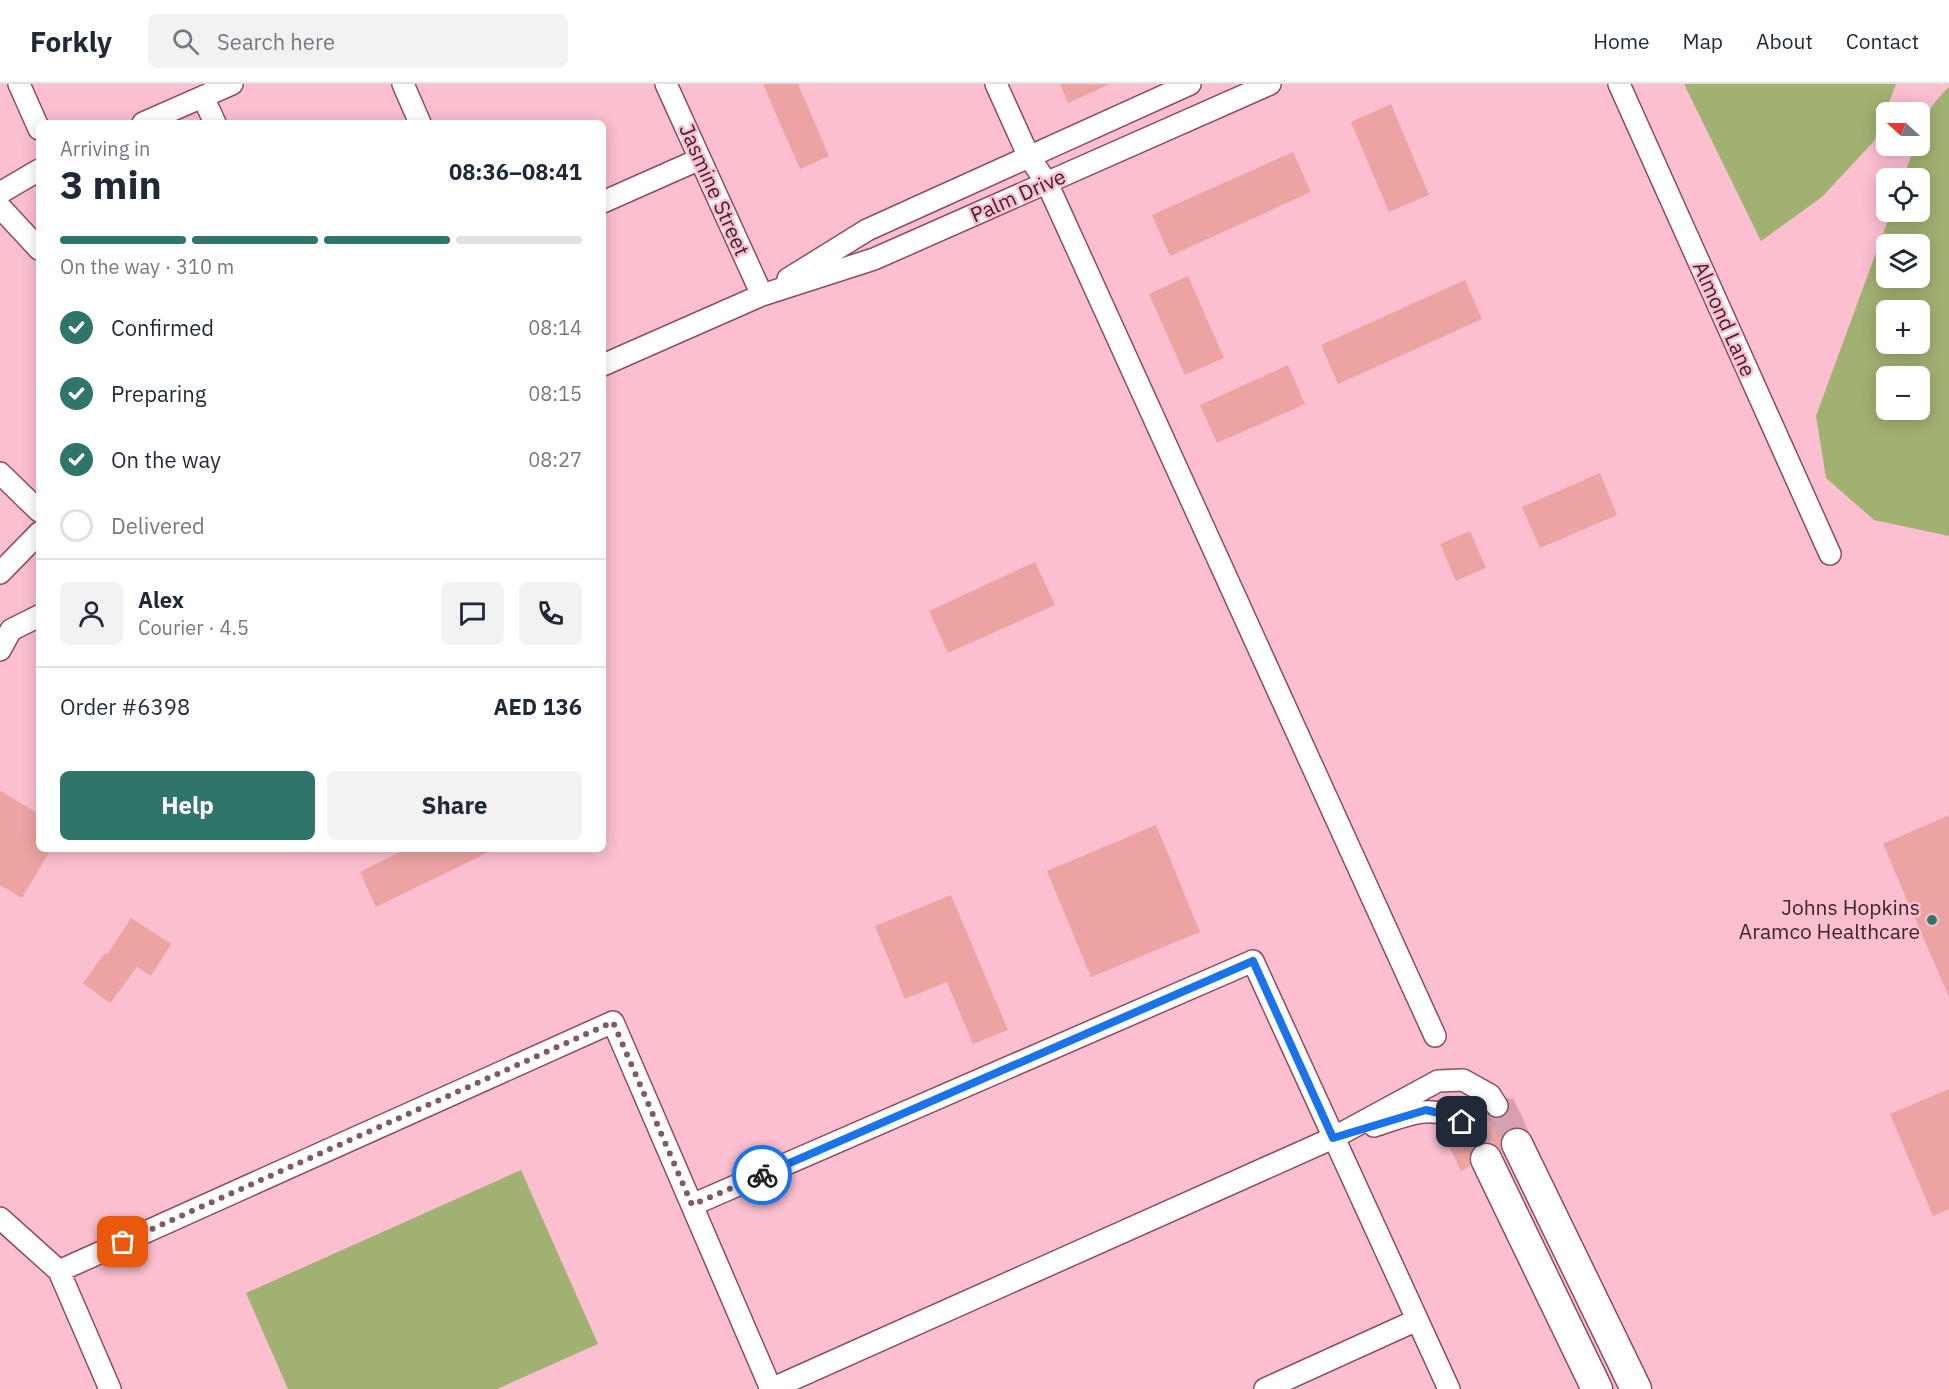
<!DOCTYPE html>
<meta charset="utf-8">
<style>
:root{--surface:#fff;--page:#f2f2f3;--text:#1f2937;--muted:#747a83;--line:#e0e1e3;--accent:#30756a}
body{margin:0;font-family:"IBM Plex Sans",sans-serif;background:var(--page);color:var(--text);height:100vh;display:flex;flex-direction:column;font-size:22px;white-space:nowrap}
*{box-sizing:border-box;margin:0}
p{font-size:20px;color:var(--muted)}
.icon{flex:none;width:33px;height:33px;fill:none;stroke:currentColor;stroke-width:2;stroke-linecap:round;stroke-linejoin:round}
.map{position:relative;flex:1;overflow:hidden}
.side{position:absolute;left:36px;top:36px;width:570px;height:732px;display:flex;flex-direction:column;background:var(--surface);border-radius:9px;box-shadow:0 3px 15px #0003}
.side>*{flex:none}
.needle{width:39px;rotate:291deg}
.tools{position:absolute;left:1876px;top:18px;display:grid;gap:12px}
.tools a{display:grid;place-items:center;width:54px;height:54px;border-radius:9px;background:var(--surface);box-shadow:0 3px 15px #0003;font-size:30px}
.pin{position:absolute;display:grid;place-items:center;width:51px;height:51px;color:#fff;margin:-26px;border-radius:12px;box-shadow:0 3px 9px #0006}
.courier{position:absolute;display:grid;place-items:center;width:60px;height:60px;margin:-30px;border:4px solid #1a73e8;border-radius:50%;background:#fff;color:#222;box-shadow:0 2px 8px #0007}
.headline em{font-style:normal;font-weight:800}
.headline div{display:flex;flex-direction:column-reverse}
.headline{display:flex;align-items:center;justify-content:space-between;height:102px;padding:0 24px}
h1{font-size:39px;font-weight:800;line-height:45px}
.bar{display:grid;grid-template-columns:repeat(4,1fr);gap:9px 6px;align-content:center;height:72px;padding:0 24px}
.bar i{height:8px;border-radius:4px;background:var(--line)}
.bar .selected{background:var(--accent)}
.bar p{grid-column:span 4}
.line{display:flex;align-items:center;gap:15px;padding:0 24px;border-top:2px solid var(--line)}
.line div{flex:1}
.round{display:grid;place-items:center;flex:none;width:63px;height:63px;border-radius:9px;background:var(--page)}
ol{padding:0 24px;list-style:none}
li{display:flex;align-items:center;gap:18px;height:66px}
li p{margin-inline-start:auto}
li .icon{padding:6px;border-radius:50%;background:var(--accent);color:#fff;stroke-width:4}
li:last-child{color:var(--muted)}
li i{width:33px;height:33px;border:3px solid var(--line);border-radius:50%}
.cta{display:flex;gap:12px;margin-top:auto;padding:12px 24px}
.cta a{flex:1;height:69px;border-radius:9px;background:var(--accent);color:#fff;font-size:24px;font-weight:800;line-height:69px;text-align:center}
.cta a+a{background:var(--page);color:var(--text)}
header{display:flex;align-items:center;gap:36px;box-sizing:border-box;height:84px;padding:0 30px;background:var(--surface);border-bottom:2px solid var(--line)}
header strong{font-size:28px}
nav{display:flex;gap:33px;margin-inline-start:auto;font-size:21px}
.search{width:420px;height:54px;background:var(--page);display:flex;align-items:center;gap:15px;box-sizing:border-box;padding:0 21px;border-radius:9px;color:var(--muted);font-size:22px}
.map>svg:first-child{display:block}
.green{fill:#a0b172;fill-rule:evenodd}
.building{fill:#eda3a1}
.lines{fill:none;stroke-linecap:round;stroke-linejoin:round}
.secondary-tunnel{stroke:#d6a0ae;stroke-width:30;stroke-dasharray:30 15;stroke-linecap:butt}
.minor-casing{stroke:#8d4d61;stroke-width:24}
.secondary-casing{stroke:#8d4d61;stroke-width:33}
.minor{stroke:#fff;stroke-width:21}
.secondary{stroke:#fff;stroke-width:30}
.done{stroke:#815a65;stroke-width:6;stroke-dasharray:0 10.8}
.route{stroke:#1a73e8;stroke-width:8}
.poi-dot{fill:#30756a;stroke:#fbbfcf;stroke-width:2}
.labels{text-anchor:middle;stroke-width:5;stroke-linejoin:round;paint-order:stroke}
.street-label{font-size:21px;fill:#40242c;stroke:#fbbfcf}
.poi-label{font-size:21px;fill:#40242c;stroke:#fbbfcf;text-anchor:end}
</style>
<header>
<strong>Forkly</strong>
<div class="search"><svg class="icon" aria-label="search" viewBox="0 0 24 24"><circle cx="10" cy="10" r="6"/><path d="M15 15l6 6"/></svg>Search here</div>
<nav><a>Home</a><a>Map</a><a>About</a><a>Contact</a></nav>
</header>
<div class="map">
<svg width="1949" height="1305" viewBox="0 0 1949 1305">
<rect width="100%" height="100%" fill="#fbbfcf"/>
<path class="green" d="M 1684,0 L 1896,0 L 1874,57 L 1822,113 L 1761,157 Z
M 1949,3 L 1949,452 L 1874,436 L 1826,394 L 1816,332 L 1891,128 L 1920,128 L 1920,94 L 1903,94 L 1915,62 L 1920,62 C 1920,36 1931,20 1949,3 ZM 1887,160 L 1920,160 L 1920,194 L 1887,194 ZM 1887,226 L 1920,226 L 1920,260 L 1887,260 ZM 1887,292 L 1920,292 L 1920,326 L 1887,326 Z
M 521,1086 L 598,1260 L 497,1305 L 288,1305 L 246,1209 Z"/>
<path class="building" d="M 763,0 L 798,0 L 829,72 L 800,85 Z
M 1060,0 L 1110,0 L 1068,19 Z
M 1391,20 L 1429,111 L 1389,128 L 1351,38 Z
M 1293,68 L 1311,108 L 1170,172 L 1152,131 Z
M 1188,192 L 1224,274 L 1185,291 L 1149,210 Z
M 1465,196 L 1482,235 L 1338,300 L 1321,261 Z
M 1288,281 L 1305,320 L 1217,359 L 1200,321 Z
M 1600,389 L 1617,431 L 1540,464 L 1522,423 Z
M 1470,447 L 1486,484 L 1456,497 L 1440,460 Z
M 1035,478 L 1055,521 L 948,569 L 929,527 Z
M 0,707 L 39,730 L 39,765 L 51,765 L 22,814 L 0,801 Z
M 1949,731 L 1949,913 L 1883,760 Z
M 1156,741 L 1200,848 L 1091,893 L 1047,787 Z
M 406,765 L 495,765 L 376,823 L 360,788 Z
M 951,811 L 1008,946 L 973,960 L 947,898 L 905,915 L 875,842 Z
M 131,834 L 171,860 L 151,892 L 137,883 L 110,919 L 83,899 L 105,869 L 107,871 Z
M 1949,1005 L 1949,1125 L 1933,1132 L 1890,1030 Z
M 1513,1014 L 1530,1050 L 1519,1043 L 1509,1045 L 1500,1058 L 1501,1067 L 1488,1058 L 1478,1060 L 1469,1073 L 1470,1082 L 1461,1087 L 1442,1048 L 1448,1045 L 1462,1051 L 1468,1049 L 1474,1043 L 1473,1033 L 1485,1027 L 1492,1034 L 1503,1033 L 1509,1027 L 1508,1016 Z"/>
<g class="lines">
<path class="secondary-tunnel" d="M 1497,1022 L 1507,1036 L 1517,1060
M 1462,1038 L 1474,1052 L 1486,1075"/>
<g class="minor-casing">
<path id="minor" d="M 19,0 L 39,45
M 403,0 L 420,39
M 666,0 L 762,211
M 996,0 L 1029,73 L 1047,99 L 1435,952
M 1619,0 L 1830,470
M 203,13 L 215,39
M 143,39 L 232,0
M 0,109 L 39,86
M 603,118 L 700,75
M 0,123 L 39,165
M 788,195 L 867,146 L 1190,0
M 603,281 L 762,211 L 874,175 L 1270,0
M 0,389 L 39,427
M 0,489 L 39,449
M 0,566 L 11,546 L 39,532
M 1374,1042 C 1406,1032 1430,1018 1462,1038
M 692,1121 L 1253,877 L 1449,1305
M 0,1134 L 59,1187 L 110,1305
M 59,1187 L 613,938 L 771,1305
M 771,1305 L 1333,1054 L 1438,997 L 1463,996 L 1490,1011 L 1497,1022
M 1265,1305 L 1417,1236"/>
</g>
<g class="secondary-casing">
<path id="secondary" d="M 1517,1060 L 1636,1305
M 1486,1075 L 1597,1305"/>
</g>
<use href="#minor" class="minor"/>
<use href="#secondary" class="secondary"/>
</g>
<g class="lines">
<path class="done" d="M 123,1158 L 613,938 L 692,1121 L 762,1091"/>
<path class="route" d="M 762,1091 L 1253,877 L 1333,1054 L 1426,1026 L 1451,1032 L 1462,1038"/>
</g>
<circle class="poi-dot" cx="1932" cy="836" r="6"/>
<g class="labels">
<g class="street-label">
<text transform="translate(714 106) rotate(66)" y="7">Jasmine Street</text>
<text transform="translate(1018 112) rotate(-24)" y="7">Palm Drive</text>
<text transform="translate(1724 235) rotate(66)" y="7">Almond Lane</text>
</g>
<g class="poi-label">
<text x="1920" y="831">Johns Hopkins<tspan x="1920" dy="24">Aramco Healthcare</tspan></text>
</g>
</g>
</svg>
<div class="tools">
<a><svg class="needle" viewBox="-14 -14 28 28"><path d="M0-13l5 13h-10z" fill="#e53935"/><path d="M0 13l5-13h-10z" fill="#747a83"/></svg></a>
<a><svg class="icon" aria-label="locate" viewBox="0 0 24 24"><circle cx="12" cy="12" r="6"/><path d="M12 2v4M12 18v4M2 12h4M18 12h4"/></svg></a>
<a><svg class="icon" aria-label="layers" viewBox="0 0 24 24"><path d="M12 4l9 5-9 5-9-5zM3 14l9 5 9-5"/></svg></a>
<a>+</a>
<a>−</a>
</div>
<div class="pin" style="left:123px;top:1158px;background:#ea580c"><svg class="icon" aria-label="bag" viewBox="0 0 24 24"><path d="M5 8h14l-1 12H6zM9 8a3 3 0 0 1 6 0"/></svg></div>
<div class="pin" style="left:1462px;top:1038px;background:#1f2937"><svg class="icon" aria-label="home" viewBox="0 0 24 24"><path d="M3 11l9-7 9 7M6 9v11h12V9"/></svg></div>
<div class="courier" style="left:762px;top:1091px"><svg class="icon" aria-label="bike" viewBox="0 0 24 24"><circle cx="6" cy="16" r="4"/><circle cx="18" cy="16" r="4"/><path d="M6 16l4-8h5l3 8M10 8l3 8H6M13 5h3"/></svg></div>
<section class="side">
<div class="headline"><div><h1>3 min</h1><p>Arriving in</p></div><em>08:36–08:41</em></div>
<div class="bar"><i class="selected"></i><i class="selected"></i><i class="selected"></i><i></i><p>On the way · 310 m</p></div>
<ol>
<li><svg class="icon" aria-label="check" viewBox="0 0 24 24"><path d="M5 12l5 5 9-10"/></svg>Confirmed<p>08:14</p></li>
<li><svg class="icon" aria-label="check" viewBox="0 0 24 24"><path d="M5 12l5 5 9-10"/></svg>Preparing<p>08:15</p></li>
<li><svg class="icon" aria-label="check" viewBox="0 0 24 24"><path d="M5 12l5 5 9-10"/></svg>On the way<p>08:27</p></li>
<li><i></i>Delivered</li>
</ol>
<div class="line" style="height:108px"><a class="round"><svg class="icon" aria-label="person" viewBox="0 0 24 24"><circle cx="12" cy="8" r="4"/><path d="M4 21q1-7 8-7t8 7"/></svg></a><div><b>Alex</b><p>Courier · 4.5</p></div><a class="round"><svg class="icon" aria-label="chat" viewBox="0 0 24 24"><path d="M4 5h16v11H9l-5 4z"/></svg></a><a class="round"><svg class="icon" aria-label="phone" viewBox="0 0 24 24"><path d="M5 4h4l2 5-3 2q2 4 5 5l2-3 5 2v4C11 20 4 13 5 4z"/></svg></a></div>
<div class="line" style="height:78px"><div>Order #6398</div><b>AED 136</b></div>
<div class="cta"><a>Help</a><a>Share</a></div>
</section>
</div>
